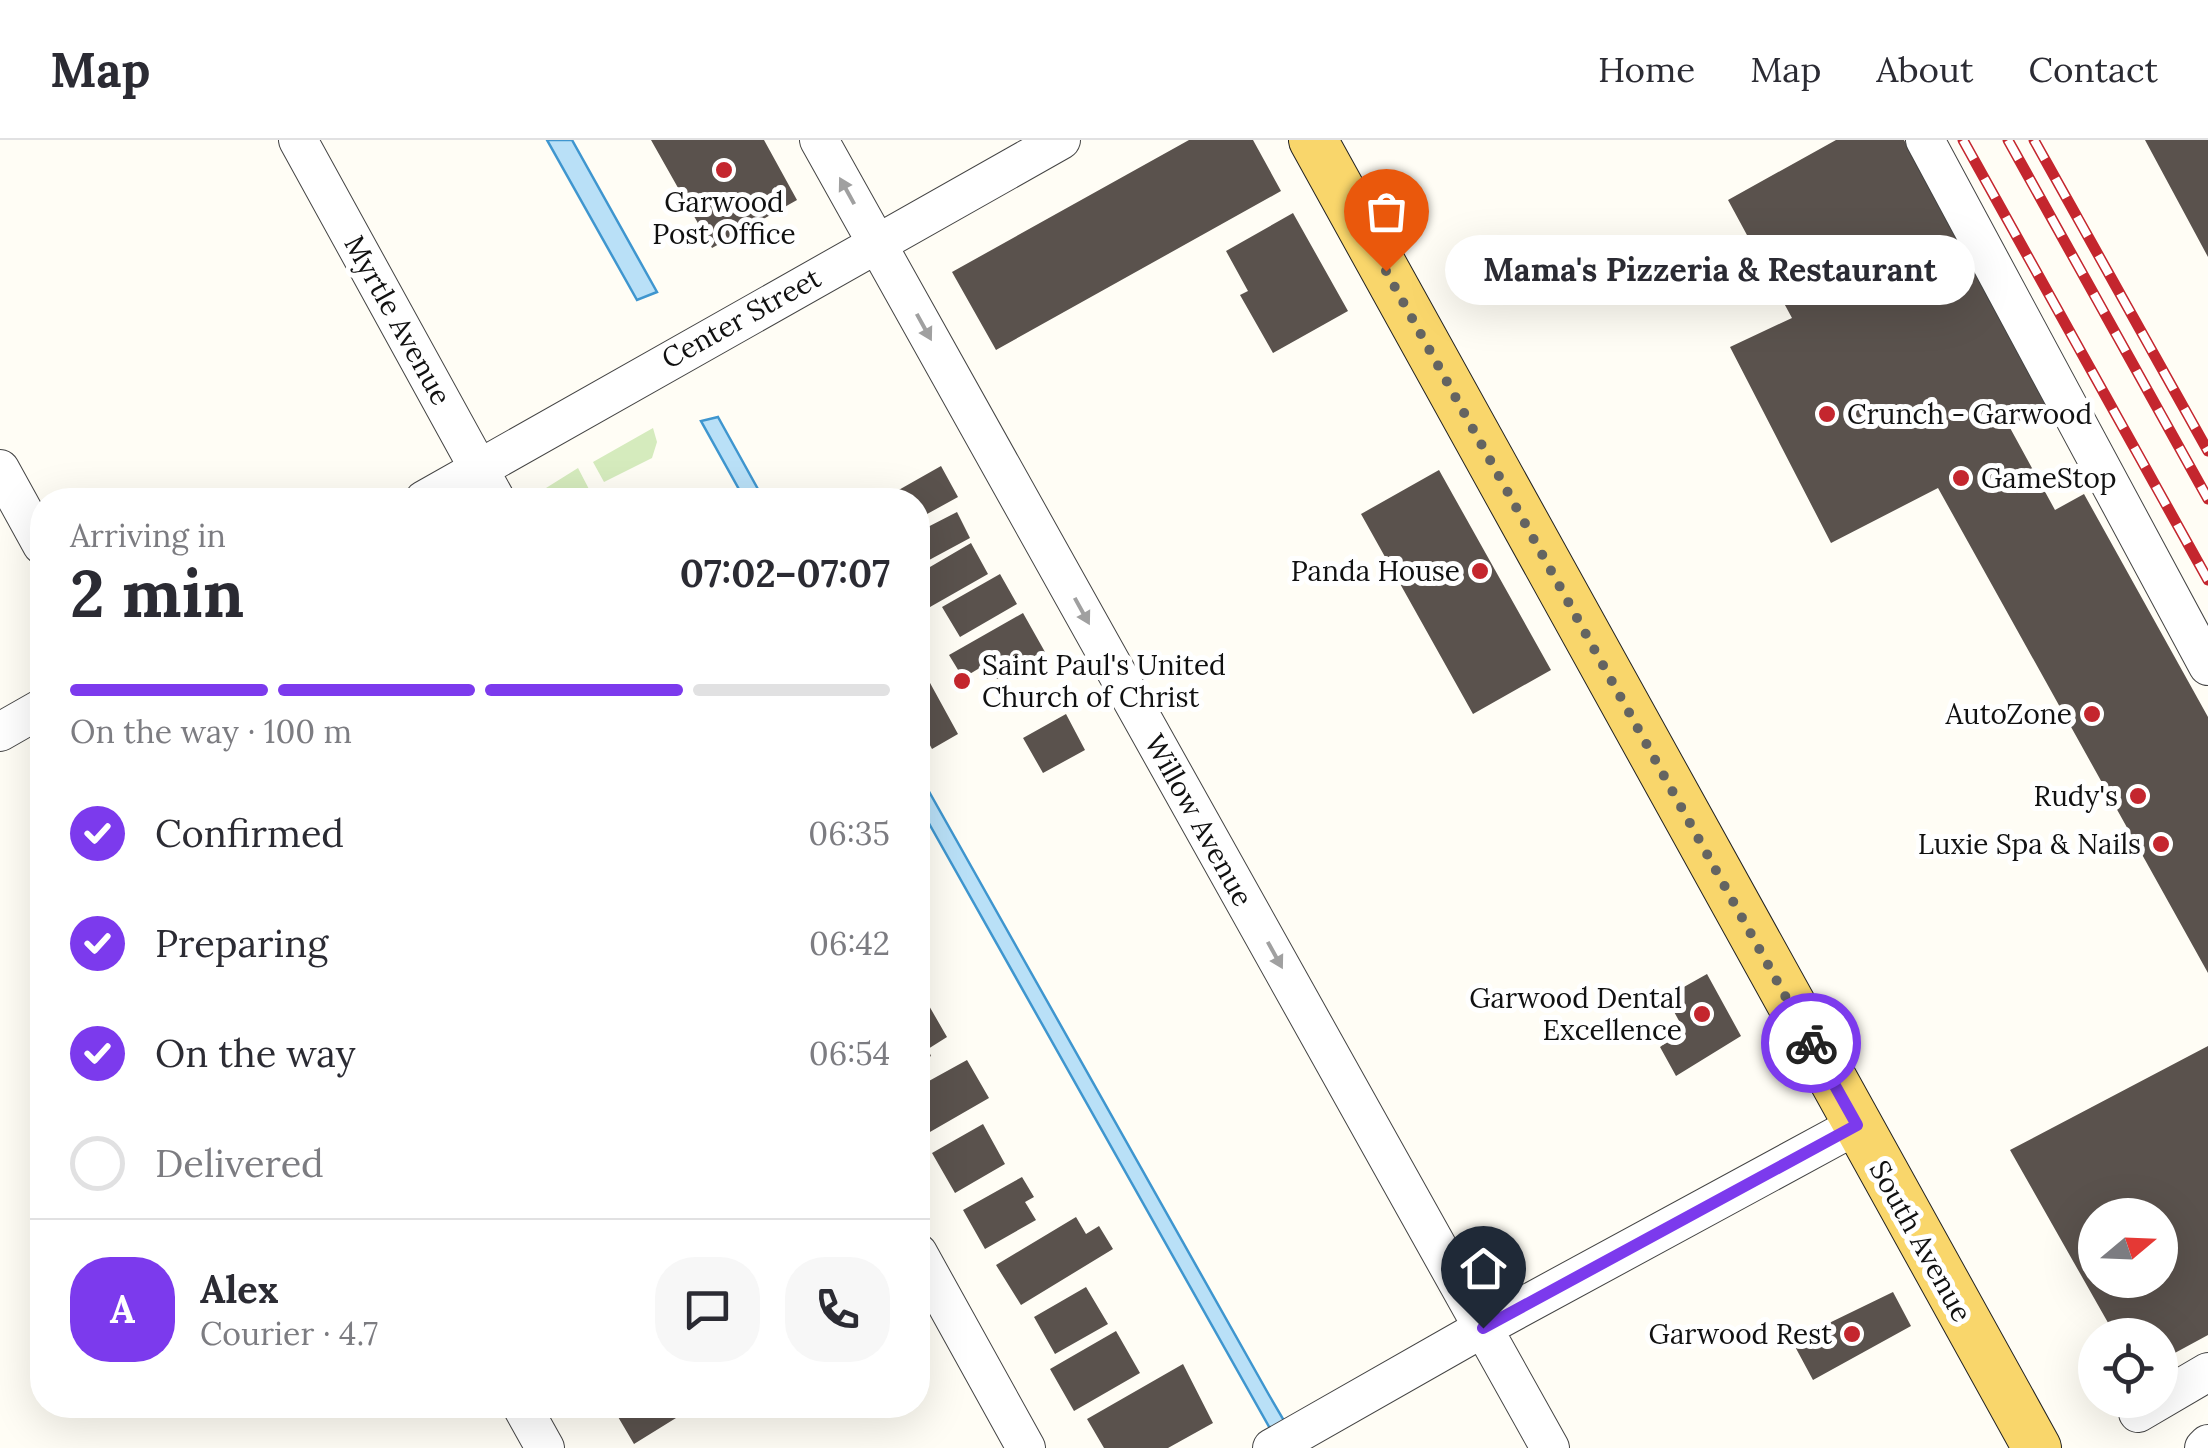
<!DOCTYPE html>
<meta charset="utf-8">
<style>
:root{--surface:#fff;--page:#f7f7f7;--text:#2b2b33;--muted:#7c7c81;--line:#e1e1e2;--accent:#7c3aed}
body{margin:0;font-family:Lora,serif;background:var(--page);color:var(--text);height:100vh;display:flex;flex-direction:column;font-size:38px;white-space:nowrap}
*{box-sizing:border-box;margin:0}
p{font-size:32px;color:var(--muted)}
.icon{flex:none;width:55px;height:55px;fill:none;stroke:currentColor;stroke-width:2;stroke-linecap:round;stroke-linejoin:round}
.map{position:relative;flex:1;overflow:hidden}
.side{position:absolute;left:30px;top:348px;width:900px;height:930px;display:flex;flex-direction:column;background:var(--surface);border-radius:40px;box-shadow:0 10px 40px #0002}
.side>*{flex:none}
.needle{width:65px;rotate:71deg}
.controls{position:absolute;left:2078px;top:1058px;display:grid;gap:20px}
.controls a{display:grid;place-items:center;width:100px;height:100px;border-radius:50%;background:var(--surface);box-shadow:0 10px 40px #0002;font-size:50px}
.pin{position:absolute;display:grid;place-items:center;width:85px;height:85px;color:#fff;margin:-102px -42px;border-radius:50% 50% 50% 0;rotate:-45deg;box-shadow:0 0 10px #0007}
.pin .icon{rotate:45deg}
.courier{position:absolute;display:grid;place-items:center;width:100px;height:100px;margin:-50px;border:8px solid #7c3aed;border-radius:50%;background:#fff;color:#222;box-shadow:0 2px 12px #0007}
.bubble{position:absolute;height:70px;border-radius:35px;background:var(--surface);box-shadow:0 10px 40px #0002;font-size:32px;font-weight:700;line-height:70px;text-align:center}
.headline em{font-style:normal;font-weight:700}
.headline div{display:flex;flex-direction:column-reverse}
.headline{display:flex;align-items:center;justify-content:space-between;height:170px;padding:0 40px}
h1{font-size:65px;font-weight:700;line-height:75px}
.bar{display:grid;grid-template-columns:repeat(4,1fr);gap:15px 10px;align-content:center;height:120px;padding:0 40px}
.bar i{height:12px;border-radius:8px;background:var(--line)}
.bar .active{background:var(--accent)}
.bar p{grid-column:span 4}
.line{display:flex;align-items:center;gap:25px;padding:0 40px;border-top:2px solid var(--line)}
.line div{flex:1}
.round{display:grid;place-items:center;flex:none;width:105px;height:105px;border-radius:40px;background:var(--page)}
ol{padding:0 40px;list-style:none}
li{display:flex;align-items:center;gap:30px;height:110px}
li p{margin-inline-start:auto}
li .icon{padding:10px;border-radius:50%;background:var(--accent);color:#fff;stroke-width:4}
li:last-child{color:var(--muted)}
li i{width:55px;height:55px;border:5px solid var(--line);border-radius:50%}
header{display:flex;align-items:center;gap:60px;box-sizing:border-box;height:140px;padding:0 50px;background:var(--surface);border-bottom:2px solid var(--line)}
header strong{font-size:48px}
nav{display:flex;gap:55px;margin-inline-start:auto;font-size:35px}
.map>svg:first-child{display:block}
.green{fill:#d5ebbd}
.water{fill:#b9e0f7;stroke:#3f96cf;stroke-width:2.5}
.building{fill:#5a524d;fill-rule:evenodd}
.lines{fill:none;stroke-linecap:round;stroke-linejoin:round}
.minor-casing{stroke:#444;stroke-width:40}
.major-casing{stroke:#222;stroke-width:50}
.minor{stroke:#fff;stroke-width:38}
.major{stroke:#f9d66b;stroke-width:48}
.rail-casing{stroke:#c4262e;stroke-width:11}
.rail{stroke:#fff;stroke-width:8;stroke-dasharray:22;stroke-linecap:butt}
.oneway{fill:#a0a0a0}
.done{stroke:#646461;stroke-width:10;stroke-dasharray:0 18}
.route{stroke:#7c3aed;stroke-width:12}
.poi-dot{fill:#c4262e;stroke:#fff;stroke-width:4}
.labels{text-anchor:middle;stroke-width:10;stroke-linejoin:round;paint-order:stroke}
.poi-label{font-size:28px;fill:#111;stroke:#fff;text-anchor:end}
.street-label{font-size:28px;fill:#111;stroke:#fff}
</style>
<header>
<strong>Map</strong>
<nav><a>Home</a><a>Map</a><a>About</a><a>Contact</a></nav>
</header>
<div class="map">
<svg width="2208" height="1308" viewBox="0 0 2208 1308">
<rect width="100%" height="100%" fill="#fffdf5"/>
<path class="green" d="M 653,288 L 657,302 L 652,318 L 604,342 L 593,322 Z
M 578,328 L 591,353 L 578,360 L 548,360 L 546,348 Z"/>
<path class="water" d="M 547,0 L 572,0 L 657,152 L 637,160 Z
M 718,277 L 764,360 L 745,360 L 701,281 Z
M 918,632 L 1269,1255 L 1300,1308 L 1281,1308 L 918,664 Z"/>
<path class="building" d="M 651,0 L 764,0 L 797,60 L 712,108 Z
M 1189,0 L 1253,0 L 1281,51 L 996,210 L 952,132 Z
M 1836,0 L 1904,0 L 2048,268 L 2009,286 L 2055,370 L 2084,354 L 2208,577 L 2208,833 L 1938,348 L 1831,403 L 1730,207 L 1792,178 L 1728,60 Z
M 2145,0 L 2208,0 L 2208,117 Z
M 1293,73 L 1348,171 L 1273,213 L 1240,155 L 1248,151 L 1226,111 Z
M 941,326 L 958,357 L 918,379 L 918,360 L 881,360 Z
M 1439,330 L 1551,530 L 1473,574 L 1361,374 Z
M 957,372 L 970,398 L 918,426 L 918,392 Z
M 971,403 L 988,434 L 930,467 L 918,445 L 918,434 Z
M 1000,434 L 1017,464 L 960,497 L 942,467 Z
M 1023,473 L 1045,512 L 997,539 L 988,523 L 963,538 L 949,515 Z
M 918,521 L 958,594 L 932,609 L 918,583 Z
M 1066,574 L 1085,610 L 1043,633 L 1023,598 Z
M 1707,834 L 1741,896 L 1676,936 L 1660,907 L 1684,890 L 1666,857 Z
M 928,864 L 947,897 L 928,909 L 931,916 L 918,924 L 918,870 Z
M 2208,906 L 2208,1195 L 2160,1221 L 2160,1195 L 2115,1195 L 2010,1010 ZM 2095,1075 L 2160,1075 L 2160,1140 L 2095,1140 Z
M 967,920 L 989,958 L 923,996 L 918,987 L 918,947 Z
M 983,984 L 1005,1024 L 955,1053 L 932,1013 Z
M 1022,1037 L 1034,1057 L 1025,1062 L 1036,1080 L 985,1109 L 963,1070 Z
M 1076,1077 L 1086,1094 L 1099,1086 L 1113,1109 L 1021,1165 L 996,1125 Z
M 1086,1147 L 1108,1184 L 1055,1214 L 1034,1177 Z
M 1893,1152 L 1911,1186 L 1813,1240 L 1792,1201 Z
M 1116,1191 L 1140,1233 L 1074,1271 L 1050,1229 Z
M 1183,1224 L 1213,1283 L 1168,1308 L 1104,1308 L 1087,1279 Z
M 611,1265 L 668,1265 L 676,1278 L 634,1304 Z"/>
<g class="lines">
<g class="minor-casing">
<path id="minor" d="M 298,0 L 496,360
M 819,0 L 1550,1308
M 1925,0 L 2208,526
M 0,329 L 42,405
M 424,360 L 1061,0
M 0,592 L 42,568
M 918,1113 L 1026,1308
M 521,1265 L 545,1308
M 2138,1273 L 2208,1232
M 1272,1308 L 1483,1188 L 1857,985
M 2204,1308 L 2208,1304"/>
</g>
<g class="major-casing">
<path id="major" d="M 1313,0 L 2037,1308"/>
</g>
<use href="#minor" class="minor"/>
<use href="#major" class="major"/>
<g class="rail-casing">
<path id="rail" d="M 1963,0 L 2208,440
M 2008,0 L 2208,359
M 2034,0 L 2208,311"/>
</g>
<use href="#rail" class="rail"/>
</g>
<defs><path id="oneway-solid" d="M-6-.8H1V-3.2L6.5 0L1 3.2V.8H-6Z" transform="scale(2.5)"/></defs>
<g class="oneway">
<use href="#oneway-solid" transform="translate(847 51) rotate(-119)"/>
<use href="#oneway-solid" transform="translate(924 187) rotate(61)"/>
<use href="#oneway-solid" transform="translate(1082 471) rotate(61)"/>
<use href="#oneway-solid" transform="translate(1275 815) rotate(61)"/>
</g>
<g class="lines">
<path class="done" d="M 1386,131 L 1811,903"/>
<path class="route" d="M 1483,1188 L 1857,985 L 1811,903"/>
</g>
<g class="poi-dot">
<circle cx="724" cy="30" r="10"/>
<circle cx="1827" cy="274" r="10"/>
<circle cx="1961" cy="338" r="10"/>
<circle cx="1480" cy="431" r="10"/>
<circle cx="962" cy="541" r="10"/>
<circle cx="2092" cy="574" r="10"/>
<circle cx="2138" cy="656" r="10"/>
<circle cx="2161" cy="704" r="10"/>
<circle cx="1702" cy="874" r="10"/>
<circle cx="1852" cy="1194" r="10"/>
</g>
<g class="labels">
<g class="poi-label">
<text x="724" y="72" text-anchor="middle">Garwood<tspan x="724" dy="32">Post Office</tspan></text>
<text x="1847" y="284" text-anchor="start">Crunch - Garwood</text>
<text x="1981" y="348" text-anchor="start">GameStop</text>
<text x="1460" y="441">Panda House</text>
<text x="982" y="535" text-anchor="start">Saint Paul's United<tspan x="982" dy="32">Church of Christ</tspan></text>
<text x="2072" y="584">AutoZone</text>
<text x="2118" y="666">Rudy's</text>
<text x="2141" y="714">Luxie Spa &amp; Nails</text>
<text x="1682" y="868">Garwood Dental<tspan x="1682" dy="32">Excellence</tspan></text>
<text x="1832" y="1204">Garwood Rest</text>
</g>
<g class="street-label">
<text transform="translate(741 178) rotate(-29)" y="10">Center Street</text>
<text transform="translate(398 180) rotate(61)" y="10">Myrtle Avenue</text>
<text transform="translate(1199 680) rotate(61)" y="10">Willow Avenue</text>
<text transform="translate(1921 1101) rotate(61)" y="10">South Avenue</text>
</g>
</g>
</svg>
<div class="controls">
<a><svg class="needle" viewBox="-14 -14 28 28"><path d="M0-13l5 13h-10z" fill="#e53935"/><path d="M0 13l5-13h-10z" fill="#7c7c81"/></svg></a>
<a><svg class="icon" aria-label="locate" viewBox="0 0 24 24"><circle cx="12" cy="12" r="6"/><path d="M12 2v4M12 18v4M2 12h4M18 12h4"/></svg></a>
</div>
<div class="pin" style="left:1386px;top:131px;background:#ea580c"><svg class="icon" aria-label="bag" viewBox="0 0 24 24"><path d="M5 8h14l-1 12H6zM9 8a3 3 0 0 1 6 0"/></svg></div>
<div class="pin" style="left:1483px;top:1188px;background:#1f2937"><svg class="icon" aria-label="home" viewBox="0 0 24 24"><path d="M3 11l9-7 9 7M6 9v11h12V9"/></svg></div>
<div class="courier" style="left:1811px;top:903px"><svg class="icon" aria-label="bike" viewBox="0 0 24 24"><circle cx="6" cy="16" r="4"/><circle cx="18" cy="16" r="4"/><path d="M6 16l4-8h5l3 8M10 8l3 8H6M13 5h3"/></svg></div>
<div class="bubble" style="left:1445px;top:95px;width:530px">Mama's Pizzeria &amp; Restaurant</div>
<section class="side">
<div class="headline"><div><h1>2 min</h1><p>Arriving in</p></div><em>07:02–07:07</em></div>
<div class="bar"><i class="active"></i><i class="active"></i><i class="active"></i><i></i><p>On the way · 100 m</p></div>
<ol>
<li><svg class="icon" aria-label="check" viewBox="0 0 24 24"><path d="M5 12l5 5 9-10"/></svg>Confirmed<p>06:35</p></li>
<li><svg class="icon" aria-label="check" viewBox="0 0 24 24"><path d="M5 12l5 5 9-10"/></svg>Preparing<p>06:42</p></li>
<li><svg class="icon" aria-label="check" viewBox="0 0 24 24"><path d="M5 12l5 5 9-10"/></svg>On the way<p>06:54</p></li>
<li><i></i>Delivered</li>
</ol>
<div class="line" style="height:180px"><b class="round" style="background:var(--accent);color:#fff">A</b><div><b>Alex</b><p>Courier · 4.7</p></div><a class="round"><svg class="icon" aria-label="chat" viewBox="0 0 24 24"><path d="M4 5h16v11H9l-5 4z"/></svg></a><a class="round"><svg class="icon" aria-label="phone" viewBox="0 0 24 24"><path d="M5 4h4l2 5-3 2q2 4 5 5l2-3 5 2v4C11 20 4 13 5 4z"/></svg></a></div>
</section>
</div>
